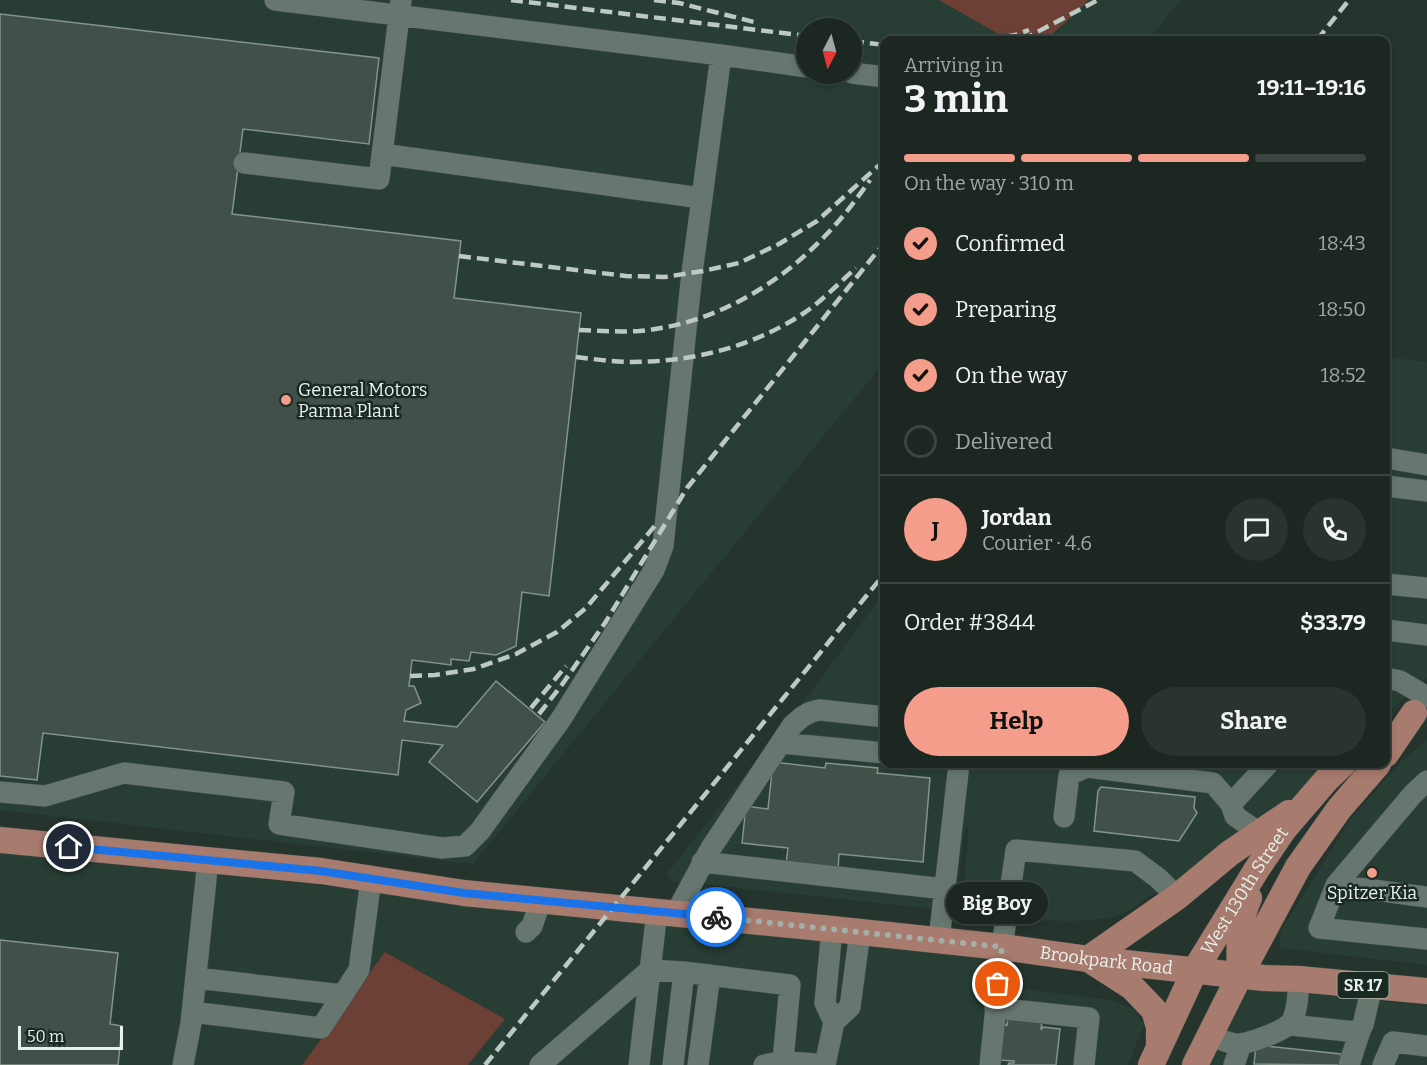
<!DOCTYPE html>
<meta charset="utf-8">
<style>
:root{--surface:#1c2722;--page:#29332f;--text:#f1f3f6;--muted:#a0a5a5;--line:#3a4440;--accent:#f49d8b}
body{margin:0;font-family:Bitter,serif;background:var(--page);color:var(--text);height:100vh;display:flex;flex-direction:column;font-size:22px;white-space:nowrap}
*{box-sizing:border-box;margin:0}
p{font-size:20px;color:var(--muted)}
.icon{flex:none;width:33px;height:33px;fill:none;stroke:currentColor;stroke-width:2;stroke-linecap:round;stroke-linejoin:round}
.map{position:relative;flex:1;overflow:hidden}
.side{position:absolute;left:880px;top:36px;width:510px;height:732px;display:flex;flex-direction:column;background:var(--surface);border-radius:12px;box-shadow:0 3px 9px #0003,0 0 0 2px var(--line)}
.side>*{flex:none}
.needle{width:39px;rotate:186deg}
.tools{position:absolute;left:796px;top:18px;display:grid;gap:12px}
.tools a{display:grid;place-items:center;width:66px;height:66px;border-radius:50%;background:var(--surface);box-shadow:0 3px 9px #0003,0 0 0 2px var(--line);font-size:30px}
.scale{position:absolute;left:18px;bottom:15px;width:105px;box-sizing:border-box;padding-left:6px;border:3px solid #e8f1ec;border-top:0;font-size:16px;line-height:21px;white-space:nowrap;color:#e8f1ec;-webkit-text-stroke:4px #1b2923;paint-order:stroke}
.pin{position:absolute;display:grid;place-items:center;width:51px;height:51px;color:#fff;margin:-26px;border:3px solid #fff;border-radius:50%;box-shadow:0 2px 6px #0007}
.courier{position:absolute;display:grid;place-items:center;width:60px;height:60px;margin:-30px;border:4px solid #1a73e8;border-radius:50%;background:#fff;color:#222;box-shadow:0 2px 8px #0007}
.bubble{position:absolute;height:42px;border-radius:21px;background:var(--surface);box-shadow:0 3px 9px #0003,0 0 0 2px var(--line);font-size:20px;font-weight:700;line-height:42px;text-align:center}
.overview em{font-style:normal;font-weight:700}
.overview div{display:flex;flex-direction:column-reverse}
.overview{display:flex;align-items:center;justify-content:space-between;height:102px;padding:0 24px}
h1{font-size:39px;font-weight:700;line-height:45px}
.bar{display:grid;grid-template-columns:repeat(4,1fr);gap:9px 6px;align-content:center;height:72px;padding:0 24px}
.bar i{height:8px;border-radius:4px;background:var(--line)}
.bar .active{background:var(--accent)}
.bar p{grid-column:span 4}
.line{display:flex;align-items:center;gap:15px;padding:0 24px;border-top:2px solid var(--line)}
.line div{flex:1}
.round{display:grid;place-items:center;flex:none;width:63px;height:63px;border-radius:32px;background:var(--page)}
ol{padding:0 24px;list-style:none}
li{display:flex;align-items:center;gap:18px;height:66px}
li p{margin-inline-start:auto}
li .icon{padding:6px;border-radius:50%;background:var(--accent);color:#111;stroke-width:4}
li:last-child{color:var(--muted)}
li i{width:33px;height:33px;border:3px solid var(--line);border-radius:50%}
.cta{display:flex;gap:12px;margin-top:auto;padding:12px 24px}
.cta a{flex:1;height:69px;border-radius:36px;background:var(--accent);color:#111;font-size:24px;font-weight:700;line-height:69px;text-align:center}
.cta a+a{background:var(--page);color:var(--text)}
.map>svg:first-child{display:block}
.built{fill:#283e34;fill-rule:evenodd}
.green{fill:#6d4036}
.building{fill:#415048;stroke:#84948c;stroke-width:1.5}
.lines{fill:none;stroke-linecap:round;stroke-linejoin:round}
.minor-casing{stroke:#424e49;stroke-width:22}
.major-casing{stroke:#424e49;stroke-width:27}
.minor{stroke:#67776f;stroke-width:21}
.major{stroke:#a77b6d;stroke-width:26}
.rail{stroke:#bec9c3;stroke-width:4.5;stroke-dasharray:12 6;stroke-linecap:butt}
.done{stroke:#a4afa9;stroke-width:6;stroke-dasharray:0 10.8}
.route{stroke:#1a73e8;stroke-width:8}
.poi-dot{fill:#f49d8b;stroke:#1b2923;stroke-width:2}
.labels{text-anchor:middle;stroke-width:5;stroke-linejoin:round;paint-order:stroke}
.shield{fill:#1b2923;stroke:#aab5b0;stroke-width:1.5}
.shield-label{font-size:16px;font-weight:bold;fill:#e8f1ec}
.poi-label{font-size:18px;fill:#e8f1ec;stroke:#1b2923;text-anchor:start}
.street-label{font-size:18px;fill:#e8f1ec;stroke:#1b2923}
</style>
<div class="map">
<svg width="1427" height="1065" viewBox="0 0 1427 1065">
<rect width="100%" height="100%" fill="#25342d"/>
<path class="built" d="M 0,0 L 1181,0 L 1148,40 L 885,40 L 885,361 L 473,864 L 0,810 ZM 807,28 L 852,28 L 852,74 L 807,74 Z
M 1386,357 L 1427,362 L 1427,678 L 1386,715 Z
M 885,591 L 885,764 L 1332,764 L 1305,788 L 1184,881 L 1152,894 L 1129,911 L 1110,918 L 1075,921 L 985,920 L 961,914 L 969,827 L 965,826 L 954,911 L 673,881 L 666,875 L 814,688 Z
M 1427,740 L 1427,965 L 1280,948 L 1281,930 L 1351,819 L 1401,761 Z
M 0,850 L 985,959 L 978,1015 L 983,984 L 1111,1000 L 1133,1009 L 1144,1025 L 1128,1065 L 468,1065 L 505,1019 L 385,952 L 302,1065 L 0,1065 Z
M 1244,986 L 1427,1006 L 1427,1065 L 1206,1065 Z"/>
<path class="green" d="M 939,0 L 1089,0 L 1046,40 L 1009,40 Z
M 385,952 L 505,1019 L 468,1065 L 302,1065 Z"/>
<path class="building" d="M 0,14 L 379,58 L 369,144 L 243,129 L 232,214 L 461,241 L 454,298 L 581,313 L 549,596 L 522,592 L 516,646 L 496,655 L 471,652 L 469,661 L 451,659 L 451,665 L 412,660 L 409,686 L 414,686 L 421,703 L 406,710 L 404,721 L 457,727 L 496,681 L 545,722 L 477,802 L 429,762 L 443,745 L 402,740 L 398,775 L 43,733 L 37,780 L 0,776 Z
M 773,762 L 825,768 L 826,763 L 878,768 L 877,773 L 930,778 L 923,862 L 839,854 L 838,869 L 786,864 L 788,848 L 742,843 L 746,806 L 768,809 Z
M 1101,787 L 1195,797 L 1194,808 L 1197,813 L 1179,841 L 1094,831 L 1098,791 Z
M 0,940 L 118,953 L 110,1024 L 122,1026 L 118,1065 L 0,1065 Z
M 1008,1018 L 1042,1022 L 1041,1029 L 1042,1029 L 1043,1027 L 1060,1029 L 1056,1065 L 1008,1065 L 1009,1063 L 1014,1063 L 1014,1061 L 1000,1060 L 1004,1024 L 1007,1025 Z
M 1256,1045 L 1341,1054 L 1340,1065 L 1254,1064 Z"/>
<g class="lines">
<g class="minor-casing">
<path id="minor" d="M 721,55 L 807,67
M 852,73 L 885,77
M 382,154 L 701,198
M 244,163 L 379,179 L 401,0
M 1386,458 L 1427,465
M 1386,486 L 1427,491
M 1386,584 L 1427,588
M 1386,630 L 1427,635
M 1386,678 L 1400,681 L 1427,697
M 781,743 L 885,753
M 1427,781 L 1413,794 L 1336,885 L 1319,928 L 1427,939
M 0,792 L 45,796 L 124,773 L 284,792 L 279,824 L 442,848 L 465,846 L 480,831 L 561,719 L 654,570 L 663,546 L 692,273 L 721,55 L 275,0
M 1231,804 L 1268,764
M 1064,817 L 1069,775 L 1087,767 L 1213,783 L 1231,804 L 1235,816 L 1271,841
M 702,862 L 945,889
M 1336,885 L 1427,897
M 676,913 L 711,848 L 792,726 C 801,717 807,712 820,710 L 885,717
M 526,932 L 532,926 L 541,900
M 939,940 L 959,764
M 196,978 L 343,995
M 995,1008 L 1089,1018 L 1084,1065
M 192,1012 L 321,1028 L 359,970 L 371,879
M 834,1022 L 850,1007 L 860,932
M 1291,1025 L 1356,1032 L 1363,1025 L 1372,986
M 1209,1035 C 1218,1038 1227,1043 1236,1044 C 1246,1045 1288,1030 1292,1021 C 1298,1009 1298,993 1299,979
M 183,1065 L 191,1023 L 208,860
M 540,1065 L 650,970 L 684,972 L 790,985 L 783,1061
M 639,1065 L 657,911
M 673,1065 L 684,972
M 698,1065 L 710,975
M 764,1065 L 783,1061 L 825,1065 L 834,1022 L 825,1003 L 832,929
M 990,1065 L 1002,947 L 1016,850 L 1135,861 L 1158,878 L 1177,897
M 1234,1065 L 1241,1044
M 1349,1065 L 1361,1028
M 1383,1065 L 1393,1042 L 1427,1046"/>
</g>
<g class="major-casing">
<g id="major">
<path d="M 1386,754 L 1414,713"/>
<path id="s1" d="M 0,840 L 321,871 L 464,893 L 832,929 L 1002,947 L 1088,959 L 1264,978 L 1299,979 L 1427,991"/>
<path d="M 1088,959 L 1177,897 L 1230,853 L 1289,813"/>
<path d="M 1093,962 L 1132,987 L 1154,1010 L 1159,1027 L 1159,1046"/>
<path d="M 1240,974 C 1239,949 1238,922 1249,898"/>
<path id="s2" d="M 1151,1065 L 1195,970 L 1257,869 L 1284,829 L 1327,779 L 1343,764"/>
<path d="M 1195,1065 L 1240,975 L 1298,867 L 1339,809 L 1378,764"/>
</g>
</g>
<use href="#minor" class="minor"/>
<use href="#major" class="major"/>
<path class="rail" d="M 511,0 L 807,36
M 654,0 L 679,3 L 758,23
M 988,40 L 1015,35 L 1029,30
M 1022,40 L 1098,0
M 1317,40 L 1349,0
M 852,41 L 885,45
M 459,256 L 626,276 L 665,277 L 703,271 L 739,263 L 779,244 L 817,221 L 885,160
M 579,330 C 599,331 619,332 639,331 C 710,325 775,288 824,237 C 841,220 856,200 870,180
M 576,357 C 594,359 613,362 631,362 C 692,362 753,347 804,313 C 822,301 840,282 856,268
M 410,676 L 435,675 L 474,669 L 516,654 L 557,632 L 586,608 L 658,522
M 531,708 L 566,666
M 539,714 L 561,686 L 605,623 L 687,488 L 885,242
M 485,1065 L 885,573"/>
</g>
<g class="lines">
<path class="done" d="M 716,917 L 1002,947 L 998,984"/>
<path class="route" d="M 69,847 L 321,871 L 464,893 L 716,917"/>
</g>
<g class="poi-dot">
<circle cx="286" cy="400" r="6"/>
<circle cx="1372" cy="873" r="6"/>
</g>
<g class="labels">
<rect class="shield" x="1337.5" y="972" width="51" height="26" rx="4.5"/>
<g class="shield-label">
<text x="1363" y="991">SR 17</text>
</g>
<g class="poi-label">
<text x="298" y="396">General Motors<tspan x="298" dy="21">Parma Plant</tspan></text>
<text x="1372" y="899" text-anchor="middle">Spitzer Kia</text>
</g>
<g class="street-label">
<text dy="6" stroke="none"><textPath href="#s2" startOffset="198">West 130th Street</textPath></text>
<text dy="6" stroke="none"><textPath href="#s1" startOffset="1113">Brookpark Road</textPath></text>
</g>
</g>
</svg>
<div class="tools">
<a><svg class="needle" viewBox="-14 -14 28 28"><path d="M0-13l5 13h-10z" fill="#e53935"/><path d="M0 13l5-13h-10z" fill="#a0a5a5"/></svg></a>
</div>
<div class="scale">50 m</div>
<div class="pin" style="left:998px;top:984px;background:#ea580c"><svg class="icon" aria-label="bag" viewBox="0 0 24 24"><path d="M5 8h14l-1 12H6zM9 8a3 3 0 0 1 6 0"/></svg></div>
<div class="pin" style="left:69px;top:847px;background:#1f2937"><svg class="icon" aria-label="home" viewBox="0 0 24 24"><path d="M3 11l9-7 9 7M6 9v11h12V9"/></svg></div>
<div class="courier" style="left:716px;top:917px"><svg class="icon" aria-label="bike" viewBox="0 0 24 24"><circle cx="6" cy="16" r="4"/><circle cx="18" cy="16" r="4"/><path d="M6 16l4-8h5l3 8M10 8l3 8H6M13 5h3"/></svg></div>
<div class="bubble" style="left:946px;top:882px;width:102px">Big Boy</div>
<section class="side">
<div class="overview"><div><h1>3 min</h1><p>Arriving in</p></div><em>19:11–19:16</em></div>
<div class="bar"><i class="active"></i><i class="active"></i><i class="active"></i><i></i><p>On the way · 310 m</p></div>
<ol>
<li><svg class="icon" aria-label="check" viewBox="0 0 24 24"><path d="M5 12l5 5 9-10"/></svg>Confirmed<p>18:43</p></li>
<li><svg class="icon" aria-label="check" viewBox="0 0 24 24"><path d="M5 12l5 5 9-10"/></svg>Preparing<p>18:50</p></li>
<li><svg class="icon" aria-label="check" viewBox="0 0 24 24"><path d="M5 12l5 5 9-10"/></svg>On the way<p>18:52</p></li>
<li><i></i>Delivered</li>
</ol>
<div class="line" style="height:108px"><b class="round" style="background:var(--accent);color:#111">J</b><div><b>Jordan</b><p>Courier · 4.6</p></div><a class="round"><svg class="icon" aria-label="chat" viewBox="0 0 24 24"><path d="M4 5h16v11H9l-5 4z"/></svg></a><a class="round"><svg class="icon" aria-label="phone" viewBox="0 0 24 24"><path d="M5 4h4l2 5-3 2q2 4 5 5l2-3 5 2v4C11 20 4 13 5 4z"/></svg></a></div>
<div class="line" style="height:78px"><div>Order #3844</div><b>$33.79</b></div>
<div class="cta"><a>Help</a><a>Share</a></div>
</section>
</div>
